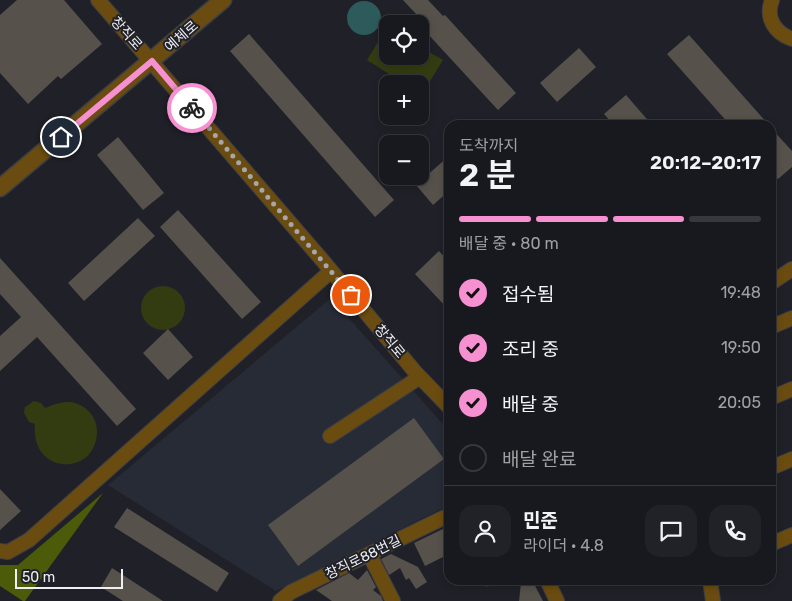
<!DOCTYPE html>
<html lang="ko">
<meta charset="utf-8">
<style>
:root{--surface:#18191e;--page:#212227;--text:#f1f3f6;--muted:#9fa0a4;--line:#36383c;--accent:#f690d0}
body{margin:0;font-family:Rubik,"Noto Sans KR",sans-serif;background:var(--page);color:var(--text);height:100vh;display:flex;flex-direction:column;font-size:19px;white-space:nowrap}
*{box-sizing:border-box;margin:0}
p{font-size:16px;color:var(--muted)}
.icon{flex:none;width:28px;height:28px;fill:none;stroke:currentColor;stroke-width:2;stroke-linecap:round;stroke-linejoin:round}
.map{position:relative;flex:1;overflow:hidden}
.panel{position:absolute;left:444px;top:120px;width:332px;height:465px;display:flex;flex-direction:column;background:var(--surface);border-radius:15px;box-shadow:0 2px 8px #0003,0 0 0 1px var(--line)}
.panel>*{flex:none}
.fabs{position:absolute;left:379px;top:15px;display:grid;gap:10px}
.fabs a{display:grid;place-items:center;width:50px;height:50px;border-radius:10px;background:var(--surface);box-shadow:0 2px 8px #0003,0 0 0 1px var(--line);font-size:25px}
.scale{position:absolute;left:15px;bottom:12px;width:108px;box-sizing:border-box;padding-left:5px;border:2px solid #eeeff3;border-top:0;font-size:14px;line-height:18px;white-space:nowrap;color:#eeeff3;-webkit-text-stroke:4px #202128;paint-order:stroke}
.pin{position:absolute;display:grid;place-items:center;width:42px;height:42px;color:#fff;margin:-21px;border:2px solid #fff;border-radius:50%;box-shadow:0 1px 5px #0007}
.courier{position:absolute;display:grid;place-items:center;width:50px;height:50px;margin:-25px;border:4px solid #f690d0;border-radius:50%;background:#fff;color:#222;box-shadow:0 1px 6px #0007}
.summary em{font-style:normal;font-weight:600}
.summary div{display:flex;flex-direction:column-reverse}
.summary{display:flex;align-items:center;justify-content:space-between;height:85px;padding:0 15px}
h1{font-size:32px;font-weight:600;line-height:38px}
.bar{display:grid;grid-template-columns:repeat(4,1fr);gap:8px 5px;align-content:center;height:60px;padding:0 15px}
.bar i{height:6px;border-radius:4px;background:var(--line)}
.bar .on{background:var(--accent)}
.bar p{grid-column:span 4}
.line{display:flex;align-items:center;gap:12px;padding:0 15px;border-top:1px solid var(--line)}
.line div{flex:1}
.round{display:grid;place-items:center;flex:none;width:52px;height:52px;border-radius:15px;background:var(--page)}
ol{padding:0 15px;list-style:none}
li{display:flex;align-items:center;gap:15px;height:55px}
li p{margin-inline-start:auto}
li .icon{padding:5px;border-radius:50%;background:var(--accent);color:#111;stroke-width:4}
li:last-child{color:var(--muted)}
li i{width:28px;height:28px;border:2px solid var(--line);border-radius:50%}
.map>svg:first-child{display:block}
.built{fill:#272b36}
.green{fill:#333c11}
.forest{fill:#4c5b09}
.water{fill:#2d5b5c}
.building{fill:#56524b}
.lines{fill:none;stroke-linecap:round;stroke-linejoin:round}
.service-casing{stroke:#3d3e44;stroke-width:9}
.minor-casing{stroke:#3d3e44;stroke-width:16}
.tertiary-casing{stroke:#3d3e44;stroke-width:19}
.service{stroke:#6b4c10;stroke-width:7}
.minor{stroke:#6b4c10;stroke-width:14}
.tertiary{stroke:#6b4c10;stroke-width:16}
.done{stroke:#a6a7ac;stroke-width:5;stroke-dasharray:0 9}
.route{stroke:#f690d0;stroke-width:6}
.labels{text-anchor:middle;stroke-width:4;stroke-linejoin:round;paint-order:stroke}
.street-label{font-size:14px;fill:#eeeff3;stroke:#202128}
</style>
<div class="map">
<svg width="792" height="601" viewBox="0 0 792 601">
<rect width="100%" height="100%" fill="#202128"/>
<path class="built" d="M 331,298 L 449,431 L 449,505 L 276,591 L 108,485 Z"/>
<path class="green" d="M 387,27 L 388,56 L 420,56 L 420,47 L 443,60 L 422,94 L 420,93 L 420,84 L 405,84 L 367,60 Z
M141 308a22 22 0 1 1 44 0a22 22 0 1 1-44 0Z
M 34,401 L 41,403 L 45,408 C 59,402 72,398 85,408 C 92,413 97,422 97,431 C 97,477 30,476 35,424 L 29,422 L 24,413 L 25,407 Z"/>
<path class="forest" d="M 103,493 L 25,601 L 23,601 L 0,586 L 0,565 L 18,565 Z"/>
<path class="water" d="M347 18a17 17 0 1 1 34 0a17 17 0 1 1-34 0Z"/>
<path class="building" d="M 17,0 L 64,0 L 102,44 L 61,79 L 58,76 L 28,104 L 0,73 L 0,15 Z
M 403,0 L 428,0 L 443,16 L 445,15 L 516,93 L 498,110 L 426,32 L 430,29 Z
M 249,34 L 394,200 L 375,217 L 230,51 Z
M 689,35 L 769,125 L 730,125 L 667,54 Z
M 579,48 L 596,67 L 557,102 L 540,83 Z
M 626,95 L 652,125 L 614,125 L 604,114 Z
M 771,128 L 792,151 L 792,167 L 778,179 L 771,171 Z
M 118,137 L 164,193 L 143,210 L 97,155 Z
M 449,156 L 449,191 L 433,205 L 416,185 Z
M 178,210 L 261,302 L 242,319 L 160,227 Z
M 138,218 L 155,236 L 84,301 L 68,283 Z
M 439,251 L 449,262 L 449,310 L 415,274 Z
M 0,258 L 136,409 L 117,426 L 37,337 L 0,371 L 0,336 L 21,317 L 0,294 Z
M 168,329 L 193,357 L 168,380 L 143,353 Z
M 414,418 L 444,459 L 298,566 L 268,525 Z
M 0,489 L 21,511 L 0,530 Z
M 127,508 L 229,573 L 217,592 L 114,527 Z
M 449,526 L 449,554 L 425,566 L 414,543 Z
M 391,554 L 418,567 L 427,582 L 416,589 L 409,578 L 406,580 L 400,568 L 389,575 L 381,559 Z
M 112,568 L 163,601 L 123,601 L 101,587 Z
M 367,570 L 376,587 L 373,590 L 381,596 L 383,601 L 332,601 L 316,590 L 349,573 L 358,580 Z
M 524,580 L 532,580 L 543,601 L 519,601 L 521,583 Z"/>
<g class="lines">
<g class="service-casing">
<path id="service" d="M 487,582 L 492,580"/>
</g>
<g class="minor-casing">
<path id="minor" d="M 98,0 L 323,261 L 416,373 L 449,407
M 772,0 C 765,18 775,33 792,39
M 771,283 L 792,269
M 771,327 L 792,318
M 771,398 L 792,389
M 330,436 L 420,377
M 771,468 L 792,459
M 771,544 L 792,535
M 0,551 L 8,552 L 29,540 L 331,271
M 369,554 L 393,601
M 547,580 L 557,601
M 710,580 L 713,601
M 280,601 L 291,592 L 449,515"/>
</g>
<g class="tertiary-casing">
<path id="tertiary" d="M 0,188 L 223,0"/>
</g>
<use href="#service" class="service"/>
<use href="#minor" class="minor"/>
<use href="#tertiary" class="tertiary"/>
</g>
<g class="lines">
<path class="done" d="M 192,108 L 351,295"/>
<path class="route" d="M 61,137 L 152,61 L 192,108"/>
</g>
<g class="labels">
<g class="street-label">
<text transform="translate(127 33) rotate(48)" y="5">창직로</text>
<text transform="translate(181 36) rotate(-41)" y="5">예체로</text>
<text transform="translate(390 341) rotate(50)" y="5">창직로</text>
<text transform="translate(363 557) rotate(-26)" y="5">창직로88번길</text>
</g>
</g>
</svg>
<div class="fabs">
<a><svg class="icon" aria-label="locate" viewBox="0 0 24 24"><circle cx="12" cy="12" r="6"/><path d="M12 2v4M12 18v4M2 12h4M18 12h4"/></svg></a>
<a>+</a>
<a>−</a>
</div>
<div class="scale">50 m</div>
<div class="pin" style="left:351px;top:295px;background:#ea580c"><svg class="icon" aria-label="bag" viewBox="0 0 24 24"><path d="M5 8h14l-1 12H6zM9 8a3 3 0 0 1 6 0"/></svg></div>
<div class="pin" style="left:61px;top:137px;background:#1f2937"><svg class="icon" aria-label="home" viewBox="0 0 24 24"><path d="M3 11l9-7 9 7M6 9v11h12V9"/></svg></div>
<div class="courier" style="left:192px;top:108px"><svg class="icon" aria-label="bike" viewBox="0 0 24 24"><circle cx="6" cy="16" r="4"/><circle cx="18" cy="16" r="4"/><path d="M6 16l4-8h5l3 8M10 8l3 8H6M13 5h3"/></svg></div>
<section class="panel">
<div class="summary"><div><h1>2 분</h1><p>도착까지</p></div><em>20:12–20:17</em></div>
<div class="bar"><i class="on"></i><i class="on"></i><i class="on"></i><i></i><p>배달 중 · 80 m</p></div>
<ol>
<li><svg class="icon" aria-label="check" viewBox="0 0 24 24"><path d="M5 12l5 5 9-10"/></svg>접수됨<p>19:48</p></li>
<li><svg class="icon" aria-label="check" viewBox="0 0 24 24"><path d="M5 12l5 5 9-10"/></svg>조리 중<p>19:50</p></li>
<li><svg class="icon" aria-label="check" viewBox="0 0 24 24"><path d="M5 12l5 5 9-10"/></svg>배달 중<p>20:05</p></li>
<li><i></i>배달 완료</li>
</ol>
<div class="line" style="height:90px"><a class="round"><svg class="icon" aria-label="person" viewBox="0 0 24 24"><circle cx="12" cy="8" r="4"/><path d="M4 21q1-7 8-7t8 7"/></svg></a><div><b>민준</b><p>라이더 · 4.8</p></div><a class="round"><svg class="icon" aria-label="chat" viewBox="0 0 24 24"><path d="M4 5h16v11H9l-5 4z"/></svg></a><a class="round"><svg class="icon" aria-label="phone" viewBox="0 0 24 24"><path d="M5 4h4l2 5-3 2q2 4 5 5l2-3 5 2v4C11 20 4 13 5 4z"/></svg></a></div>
</section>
</div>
